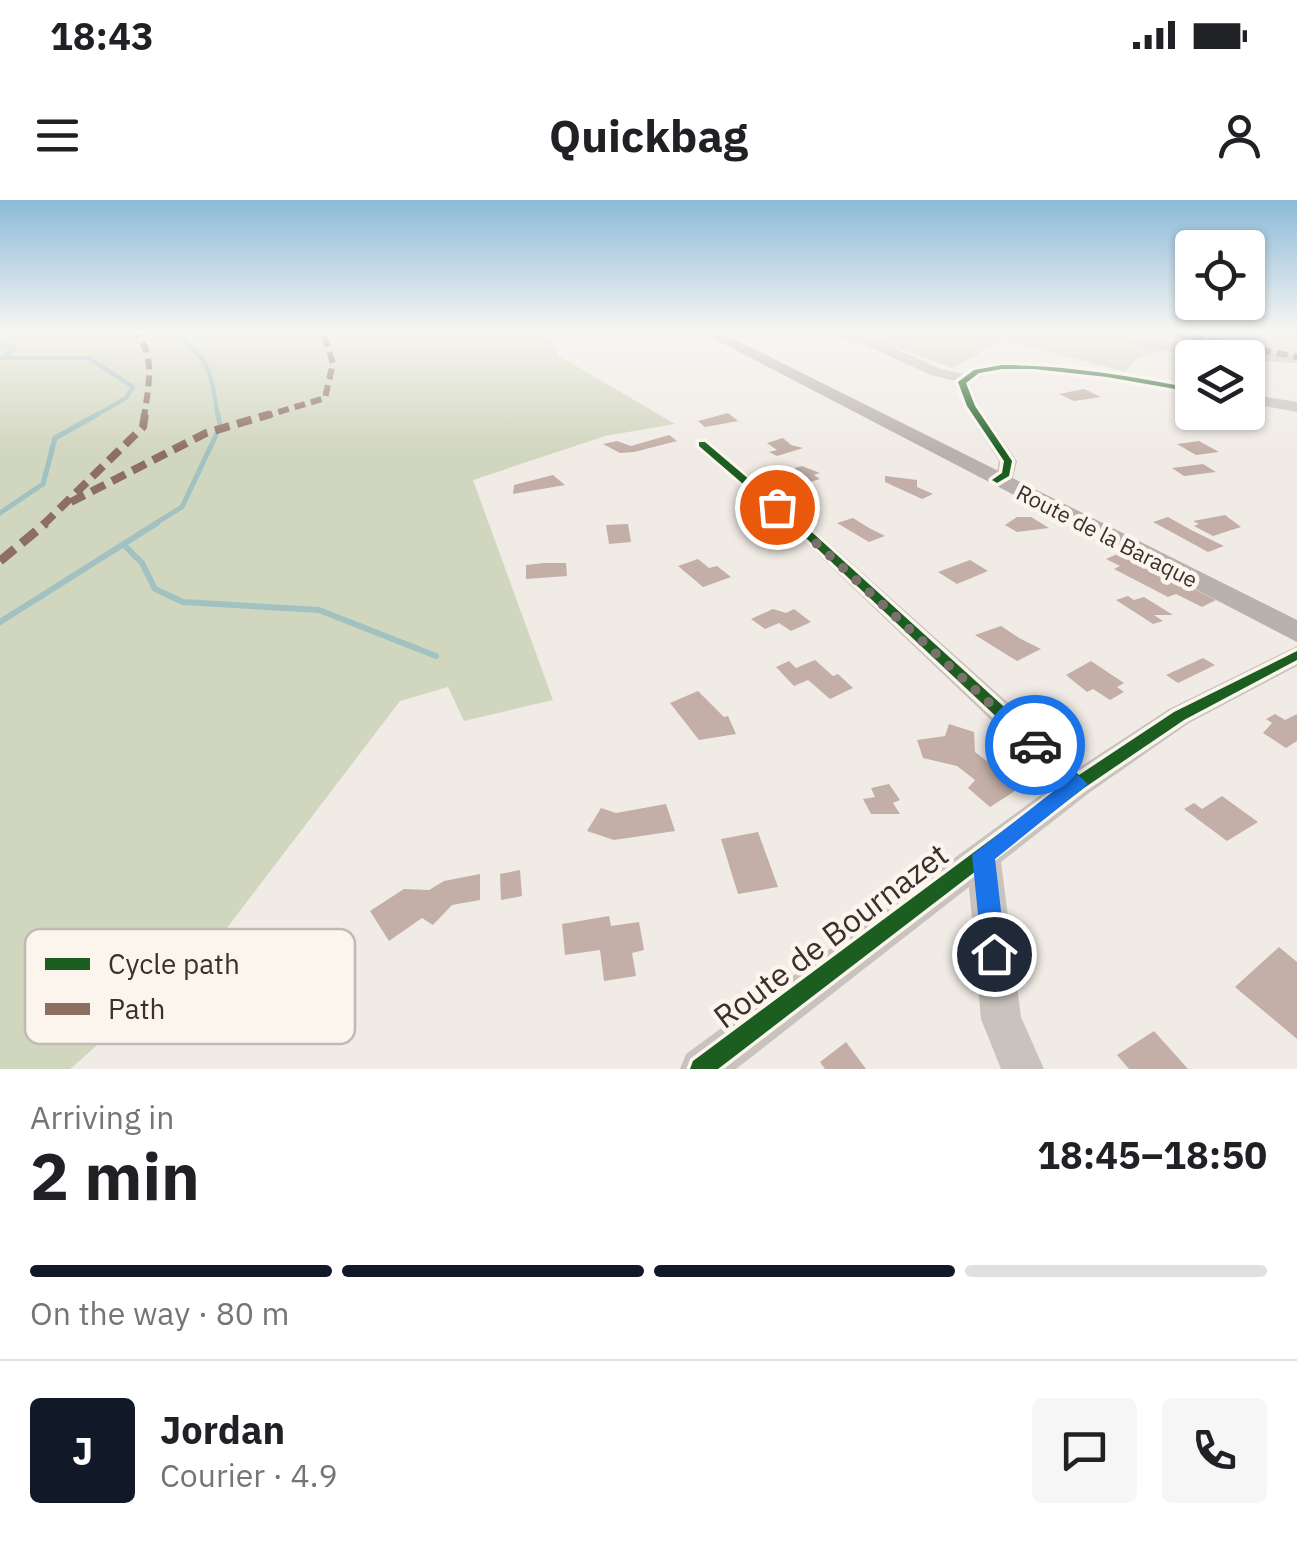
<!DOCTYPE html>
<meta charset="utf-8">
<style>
:root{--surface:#fff;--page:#f6f6f6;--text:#202124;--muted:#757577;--line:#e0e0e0;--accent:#111827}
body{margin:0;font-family:"IBM Plex Sans",sans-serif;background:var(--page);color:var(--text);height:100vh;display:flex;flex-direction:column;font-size:38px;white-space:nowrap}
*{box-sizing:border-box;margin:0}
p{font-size:32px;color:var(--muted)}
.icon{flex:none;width:55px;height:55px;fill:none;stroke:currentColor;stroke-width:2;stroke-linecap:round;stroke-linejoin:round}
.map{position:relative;height:869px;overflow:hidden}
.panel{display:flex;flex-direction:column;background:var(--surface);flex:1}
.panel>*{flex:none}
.buttons{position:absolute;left:1175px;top:30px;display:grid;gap:20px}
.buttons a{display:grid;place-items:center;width:90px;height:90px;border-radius:10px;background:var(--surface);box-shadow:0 2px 8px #0004;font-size:50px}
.pin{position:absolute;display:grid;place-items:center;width:85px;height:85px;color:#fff;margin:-42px;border:5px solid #fff;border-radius:50%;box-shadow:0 2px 10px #0007}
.courier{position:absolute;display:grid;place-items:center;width:100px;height:100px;margin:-50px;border:8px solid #1a73e8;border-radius:50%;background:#fff;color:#222;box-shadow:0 2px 12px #0007}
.summary em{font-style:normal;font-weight:800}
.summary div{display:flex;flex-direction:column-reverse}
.summary{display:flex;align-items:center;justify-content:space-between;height:170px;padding:0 30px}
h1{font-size:65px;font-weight:800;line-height:75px}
.bar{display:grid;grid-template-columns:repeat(4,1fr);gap:15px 10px;align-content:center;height:120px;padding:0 30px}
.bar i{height:12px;border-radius:8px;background:var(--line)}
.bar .current{background:var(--accent)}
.bar p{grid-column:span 4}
.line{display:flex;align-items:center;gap:25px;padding:0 30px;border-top:2px solid var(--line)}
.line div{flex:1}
.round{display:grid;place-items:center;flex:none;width:105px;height:105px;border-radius:10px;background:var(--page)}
.status{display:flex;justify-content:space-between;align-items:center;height:70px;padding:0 50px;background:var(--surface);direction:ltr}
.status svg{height:28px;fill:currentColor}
header{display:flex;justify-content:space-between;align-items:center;height:130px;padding:0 30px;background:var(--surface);font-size:45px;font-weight:800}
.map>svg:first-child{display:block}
.green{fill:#d1d6bf}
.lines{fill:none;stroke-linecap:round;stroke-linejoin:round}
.stream-far2{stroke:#a1c2c1;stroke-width:4}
.stream-far1{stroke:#a1c2c1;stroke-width:5}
.stream{stroke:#a1c2c1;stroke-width:6}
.building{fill:#c3afa7}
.minor{fill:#c9c3be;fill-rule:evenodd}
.major{fill:#b8b1ad;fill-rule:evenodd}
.quiet-far2{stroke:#8d6e63;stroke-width:6;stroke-dasharray:11 6;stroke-linecap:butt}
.quiet-far1{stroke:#8d6e63;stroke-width:8;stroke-dasharray:15 8;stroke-linecap:butt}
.quiet{stroke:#8d6e63;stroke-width:9;stroke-dasharray:19 9;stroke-linecap:butt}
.cycleway-casing{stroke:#fbf5ee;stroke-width:7}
.cycleway{fill:#1b5e20;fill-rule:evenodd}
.route{fill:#1a73e8}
.done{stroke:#7a716c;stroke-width:10;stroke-dasharray:0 18}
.labels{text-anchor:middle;stroke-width:9;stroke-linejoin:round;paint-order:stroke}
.far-street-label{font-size:22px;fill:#3b302b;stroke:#fbf5ee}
.near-street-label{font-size:32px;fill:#3b302b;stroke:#fbf5ee}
.key{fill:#fbf5ee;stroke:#c1bab4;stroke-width:2.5}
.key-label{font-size:28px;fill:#3b302b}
</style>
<div class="status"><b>18:43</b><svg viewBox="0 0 49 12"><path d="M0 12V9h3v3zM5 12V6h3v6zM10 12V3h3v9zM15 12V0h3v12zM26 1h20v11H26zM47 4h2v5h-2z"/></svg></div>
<header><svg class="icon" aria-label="menu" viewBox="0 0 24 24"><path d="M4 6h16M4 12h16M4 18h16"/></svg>Quickbag<svg class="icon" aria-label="person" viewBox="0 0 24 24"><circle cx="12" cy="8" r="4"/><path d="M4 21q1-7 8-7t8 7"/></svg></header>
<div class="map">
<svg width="1297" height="869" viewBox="0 0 1297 869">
<rect width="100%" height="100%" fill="#f0ebe5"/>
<path class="green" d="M 0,130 L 545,130 L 559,156 L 675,224 L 605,236 L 473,280 L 553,500 L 464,521 L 448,487 L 400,501 L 220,737 L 70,869 L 0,869 Z
M 824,130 L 1297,130 L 1297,162 L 1161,151 L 1136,159 L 1125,172 L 1004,140 L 952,168 L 874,140 Z"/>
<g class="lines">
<path class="stream-far2" d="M 168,130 C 211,157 210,169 218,217
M 0,143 L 14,149 L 2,158 L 89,158 L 133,187 L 126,198 L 93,217"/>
<path class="stream-far1" d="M 218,214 L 220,225
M 0,313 L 43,284 L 55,238 L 98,214
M 153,325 L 182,307 L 218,231"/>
<path class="stream" d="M 124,345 L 142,363 L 155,389 L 183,402 L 319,410 L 436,456
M 0,422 L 157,323"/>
</g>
<path class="building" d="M 1084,189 L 1101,197 L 1074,201 L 1059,194 Z
M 728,213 L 738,221 L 705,227 L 698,221 Z
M 669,235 L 677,241 L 634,252 L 620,253 L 603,244 L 617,241 L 631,246 Z
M 783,238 L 791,245 L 803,248 L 777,256 L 769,252 L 777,250 L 767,243 Z
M 1199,241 L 1219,252 L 1196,255 L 1177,244 Z
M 1203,264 L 1216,272 L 1184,276 L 1172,268 Z
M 802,266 L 820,273 L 814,275 L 820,279 L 800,285 L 781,272 Z
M 553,275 L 565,285 L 513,294 L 514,285 Z
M 885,276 L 917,280 L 917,287 L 933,294 L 922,299 L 885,282 Z
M 1225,315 L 1241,327 L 1213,336 L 1194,326 L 1199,324 L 1193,321 Z
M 1017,317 L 1031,317 L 1049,328 L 1017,332 L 1005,325 Z
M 1168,317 L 1193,331 L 1224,346 L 1208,352 L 1153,322 Z
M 853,318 L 869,328 L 885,336 L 869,342 L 837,323 Z
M 628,324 L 631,342 L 609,344 L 606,325 Z
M 1122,352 L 1204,394 L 1216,400 L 1202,407 L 1176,394 L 1168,397 L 1114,369 L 1120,366 L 1106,359 Z
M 698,359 L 709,368 L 717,366 L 731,377 L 703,387 L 678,366 Z
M 970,360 L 988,371 L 957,384 L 938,372 Z
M 544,363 L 566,363 L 567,376 L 526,379 L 526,365 Z
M 1128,396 L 1134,400 L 1144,397 L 1173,415 L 1154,415 L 1163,421 L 1153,424 L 1116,400 Z
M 773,409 L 786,413 L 794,409 L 811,422 L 791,431 L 779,423 L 765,429 L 751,419 Z
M 1001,426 L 1019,438 L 1041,449 L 1017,461 L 975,435 Z
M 1203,458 L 1215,465 L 1178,483 L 1166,475 Z
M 815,460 L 833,476 L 838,474 L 853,488 L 830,499 L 808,480 L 794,486 L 776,467 L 789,461 L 796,468 Z
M 1091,461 L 1124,483 L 1117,487 L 1124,492 L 1110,500 L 1093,489 L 1087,492 L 1066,475 Z
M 698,491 L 724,517 L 728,516 L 736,534 L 699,540 L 670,503 Z
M 1275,514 L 1285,520 L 1297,514 L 1297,541 L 1286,548 L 1263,533 L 1272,523 L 1266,519 Z
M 949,524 L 974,532 L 975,552 L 1021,587 L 990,607 L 968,588 L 975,580 L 957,566 L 923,558 L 917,540 L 945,536 Z
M 889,584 L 900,600 L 893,603 L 900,614 L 871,614 L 863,599 L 875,597 L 871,588 Z
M 1222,596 L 1258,622 L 1227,641 L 1184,609 L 1194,603 L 1202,609 Z
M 666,604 L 675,631 L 614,640 L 587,631 L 601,608 L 616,613 Z
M 758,632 L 778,687 L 738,694 L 721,639 Z
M 520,670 L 522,696 L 501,700 L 500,674 Z
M 480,674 L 480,700 L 452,705 L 433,725 L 422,718 L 389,741 L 370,711 L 404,689 L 429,690 L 444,681 Z
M 609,716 L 611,726 L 639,722 L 644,750 L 632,753 L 636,776 L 604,781 L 600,750 L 565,755 L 562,724 Z
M 1279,747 L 1297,762 L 1297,839 L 1235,787 Z
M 1154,831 L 1188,869 L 1129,869 L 1117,855 Z
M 846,842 L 866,869 L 825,869 L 820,862 Z"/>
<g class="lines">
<path class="minor" d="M 803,130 L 831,130 L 872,138 L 941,169 L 964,174 L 1002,163 L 1034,163 L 1192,186 L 1192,194 C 1138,186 1017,150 970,183 L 979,206 L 1017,261 L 1013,278 L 997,286 L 988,280 L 997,272 L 999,261 L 963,206 L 956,181 L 931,175 L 863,144 Z
M 1063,130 L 1094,130 L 1220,151 L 1297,155 L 1297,163 L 1211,158 Z
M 1248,194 L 1297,202 L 1297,212 L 1248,203 Z
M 696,240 L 708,240 L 818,333 L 1080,567 L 1169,509 L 1297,446 L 1297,466 L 1189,523 L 1089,593 L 1001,662 L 1021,817 L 1044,869 L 1001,869 L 981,819 L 969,687 L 736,869 L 680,869 L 686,854 L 1057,583 L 804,341 L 696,248 Z"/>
<path class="major" d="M 697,130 L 716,130 L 1297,420 L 1297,442 Z"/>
<path class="quiet-far2" d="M 131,130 C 158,149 148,189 144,217
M 1160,130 L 1297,157
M 262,217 L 325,198 L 333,163 L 322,130"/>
<path class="quiet-far1" d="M 71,302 L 206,233 L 271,214
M 43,325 L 143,227 L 145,214"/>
<path class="quiet" d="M 0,361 L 46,323"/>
<g class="cycleway-casing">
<path id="cycleway" d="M 1002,165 C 1066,165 1129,176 1192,188 L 1192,192 L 1107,177 L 1034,169 L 1002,169 L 979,173 L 966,183 L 975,206 L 1012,261 L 1009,276 L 997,283 L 992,280 L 1002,273 L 1004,261 L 967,206 L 958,182 L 974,170 Z
M 699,242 L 705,242 L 815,335 L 1079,575 L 1174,512 L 1297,451 L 1297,460 L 1184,520 L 1084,588 L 718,869 L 690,869 L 693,861 L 1067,583 L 807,339 L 699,246 Z"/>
</g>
<use href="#cycleway" class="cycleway"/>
</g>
<linearGradient id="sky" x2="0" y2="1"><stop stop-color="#8bbad8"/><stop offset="0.52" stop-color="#f8f6f3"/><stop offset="1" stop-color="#f8f6f3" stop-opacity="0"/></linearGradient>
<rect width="1297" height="252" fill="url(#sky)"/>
<path class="route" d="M 1035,537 L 1088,584 L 995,659 L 1006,754 L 1003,762 L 994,766 L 985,762 L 982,754 L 972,655 L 1064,583 L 1029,550 L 1029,539 Z"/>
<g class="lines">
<path class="done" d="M 777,307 L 1035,545"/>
</g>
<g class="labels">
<g class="far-street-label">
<text transform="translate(1107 336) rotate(27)" y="8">Route de la Baraque</text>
</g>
<g class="near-street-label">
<text transform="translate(831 736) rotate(-37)" y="11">Route de Bournazet</text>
</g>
</g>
<rect x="25" y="729" width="330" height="115" rx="15" class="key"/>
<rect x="45" y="758" width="45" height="12" fill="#1b5e20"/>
<rect x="45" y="803" width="45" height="12" fill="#8d6e63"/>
<g class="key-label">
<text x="108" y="774">Cycle path</text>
<text x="108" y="819">Path</text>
</g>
</svg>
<div class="buttons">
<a><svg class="icon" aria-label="locate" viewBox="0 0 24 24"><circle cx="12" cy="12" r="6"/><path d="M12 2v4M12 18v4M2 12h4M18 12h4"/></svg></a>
<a><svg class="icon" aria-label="layers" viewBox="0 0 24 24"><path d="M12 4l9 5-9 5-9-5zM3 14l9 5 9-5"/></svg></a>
</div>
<div class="pin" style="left:777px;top:307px;background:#ea580c"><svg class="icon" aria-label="bag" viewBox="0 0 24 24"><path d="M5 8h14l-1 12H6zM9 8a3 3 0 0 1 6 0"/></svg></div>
<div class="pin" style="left:994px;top:754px;background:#1f2937"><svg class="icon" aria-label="home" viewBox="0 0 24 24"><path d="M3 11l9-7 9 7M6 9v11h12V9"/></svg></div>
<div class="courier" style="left:1035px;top:545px"><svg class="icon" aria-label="car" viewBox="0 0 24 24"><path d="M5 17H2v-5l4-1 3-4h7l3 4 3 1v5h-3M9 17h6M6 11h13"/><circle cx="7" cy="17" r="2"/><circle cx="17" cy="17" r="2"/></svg></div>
</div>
<section class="panel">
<div class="summary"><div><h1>2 min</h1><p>Arriving in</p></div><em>18:45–18:50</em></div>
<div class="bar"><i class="current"></i><i class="current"></i><i class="current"></i><i></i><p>On the way · 80 m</p></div>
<div class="line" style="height:180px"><b class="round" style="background:var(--accent);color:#fff">J</b><div><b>Jordan</b><p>Courier · 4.9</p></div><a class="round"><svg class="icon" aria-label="chat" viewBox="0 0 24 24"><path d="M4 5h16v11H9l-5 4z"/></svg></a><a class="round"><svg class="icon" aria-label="phone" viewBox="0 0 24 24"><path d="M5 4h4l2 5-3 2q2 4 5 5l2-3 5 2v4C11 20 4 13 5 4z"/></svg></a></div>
</section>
